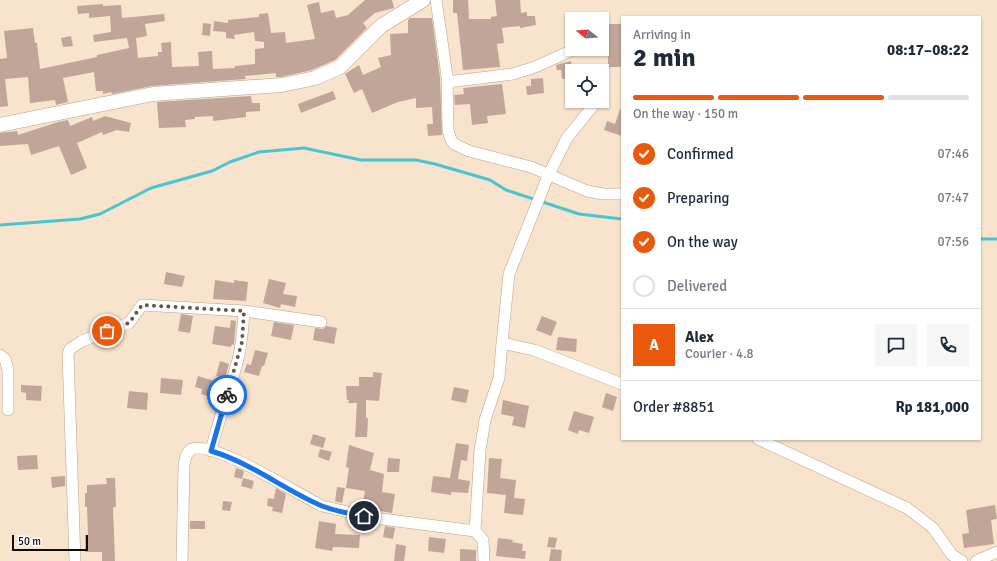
<!DOCTYPE html>
<meta charset="utf-8">
<style>
:root{--surface:#fff;--page:#f6f6f7;--text:#1f2937;--muted:#747a83;--line:#e0e1e3;--accent:#ea580c}
body{margin:0;font-family:Signika,sans-serif;background:var(--page);color:var(--text);height:100vh;display:flex;flex-direction:column;font-size:15px;white-space:nowrap}
*{box-sizing:border-box;margin:0}
p{font-size:13px;color:var(--muted)}
.icon{flex:none;width:22px;height:22px;fill:none;stroke:currentColor;stroke-width:2;stroke-linecap:round;stroke-linejoin:round}
.map{position:relative;flex:1;overflow:hidden}
.drawer{position:absolute;left:621px;top:16px;width:360px;height:424px;display:flex;flex-direction:column;background:var(--surface);border-radius:0px;box-shadow:0 1px 3px #0004}
.drawer>*{flex:none}
.needle{width:26px;rotate:287deg}
.controls{position:absolute;left:565px;top:12px;display:grid;gap:8px}
.controls a{display:grid;place-items:center;width:44px;height:44px;border-radius:0px;background:var(--surface);box-shadow:0 1px 3px #0004;font-size:20px}
.scale{position:absolute;left:12px;bottom:10px;width:76px;box-sizing:border-box;padding-left:4px;border:2px solid #120b05;border-top:0;font-size:11px;line-height:14px;white-space:nowrap;color:#120b05;-webkit-text-stroke:3px #fff;paint-order:stroke}
.pin{position:absolute;display:grid;place-items:center;width:34px;height:34px;color:#fff;margin:-17px;border:2px solid #fff;border-radius:50%;box-shadow:0 1px 4px #0007}
.courier{position:absolute;display:grid;place-items:center;width:40px;height:40px;margin:-20px;border:3px solid #1a73e8;border-radius:50%;background:#fff;color:#222;box-shadow:0 1px 5px #0007}
.head em{font-style:normal;font-weight:800}
.head div{display:flex;flex-direction:column-reverse}
.head{display:flex;align-items:center;justify-content:space-between;height:68px;padding:0 12px}
h1{font-size:26px;font-weight:800;line-height:30px}
.bar{display:grid;grid-template-columns:repeat(4,1fr);gap:6px 4px;align-content:center;height:48px;padding:0 12px}
.bar i{height:5px;border-radius:3px;background:var(--line)}
.bar .active{background:var(--accent)}
.bar p{grid-column:span 4}
.line{display:flex;align-items:center;gap:10px;padding:0 12px;border-top:1px solid var(--line)}
.line div{flex:1}
.round{display:grid;place-items:center;flex:none;width:42px;height:42px;border-radius:0px;background:var(--page)}
ol{padding:0 12px;list-style:none}
li{display:flex;align-items:center;gap:12px;height:44px}
li p{margin-inline-start:auto}
li .icon{padding:4px;border-radius:50%;background:var(--accent);color:#fff;stroke-width:4}
li:last-child{color:var(--muted)}
li i{width:22px;height:22px;border:2px solid var(--line);border-radius:50%}
.map>svg:first-child{display:block}
.lines{fill:none;stroke-linecap:round;stroke-linejoin:round}
.stream{stroke:#49c5d2;stroke-width:3}
.building{fill:#c2a599}
.minor-casing{stroke:#b8a48e;stroke-width:12}
.tertiary-casing{stroke:#b8a48e;stroke-width:15}
.minor{stroke:#fff;stroke-width:11}
.tertiary{stroke:#fff;stroke-width:14}
.done{stroke:#62574b;stroke-width:4;stroke-dasharray:0 7.2}
.route{stroke:#1a73e8;stroke-width:5}
</style>
<div class="map">
<svg width="997" height="561" viewBox="0 0 997 561">
<rect width="100%" height="100%" fill="#f8e3cc"/>
<g class="lines">
<path class="stream" d="M 0,225 L 80,219 L 100,214 L 151,188 L 212,171 L 230,162 L 259,152 L 304,148 L 361,160 L 416,160 L 435,164 L 490,180 L 506,190 L 579,214 L 622,219
M 980,239 L 997,239"/>
</g>
<path class="building" d="M 365,0 L 392,0 L 394,8 L 375,13 L 363,23 L 367,28 L 335,60 L 312,70 L 281,77 L 276,77 L 276,73 L 245,76 L 246,79 L 152,86 L 112,94 L 111,92 L 103,94 L 103,91 L 96,91 L 94,72 L 63,78 L 68,102 L 56,105 L 55,100 L 30,103 L 28,77 L 5,79 L 8,106 L 0,107 L 0,59 L 7,58 L 4,31 L 33,28 L 35,43 L 37,43 L 40,69 L 97,57 L 97,55 L 129,48 L 127,38 L 94,42 L 93,35 L 111,32 L 110,16 L 89,18 L 89,13 L 78,14 L 77,6 L 103,4 L 103,6 L 121,5 L 122,18 L 164,14 L 165,21 L 145,24 L 147,36 L 136,38 L 138,58 L 158,56 L 158,52 L 162,52 L 161,43 L 171,42 L 172,67 L 199,66 L 198,52 L 212,51 L 213,69 L 235,68 L 235,66 L 255,64 L 255,49 L 264,48 L 264,42 L 255,41 L 254,32 L 234,35 L 235,39 L 226,38 L 226,32 L 213,31 L 214,21 L 228,23 L 228,20 L 259,17 L 259,14 L 268,13 L 271,33 L 285,32 L 286,43 L 315,39 L 307,5 L 319,2 L 321,13 L 334,10 L 336,18 L 348,15 Z
M 453,0 L 468,0 L 469,19 L 491,19 L 491,17 L 497,16 L 495,0 L 520,0 L 521,13 L 527,12 L 527,16 L 535,16 L 536,25 L 520,28 L 520,26 L 502,28 L 504,43 L 497,44 L 500,67 L 463,70 L 457,13 L 453,13 Z
M 410,18 L 432,18 L 440,77 L 442,135 L 428,136 L 427,124 L 433,124 L 432,107 L 416,108 L 416,98 L 398,102 L 372,113 L 362,89 L 354,93 L 345,74 L 359,65 L 363,75 L 381,67 L 378,58 L 391,55 L 390,34 L 408,33 L 408,20 Z
M 203,23 L 211,24 L 210,36 L 202,35 Z
M 606,24 L 621,24 L 622,67 L 608,67 L 608,35 L 606,35 Z
M 71,36 L 73,46 L 63,47 L 61,38 Z
M 571,61 L 572,78 L 562,79 L 561,70 L 557,70 L 556,65 Z
M 543,78 L 544,93 L 527,95 L 526,86 L 531,86 L 531,79 Z
M 502,84 L 506,114 L 487,116 L 488,123 L 472,125 L 470,104 L 455,105 L 454,95 L 464,94 L 463,88 Z
M 333,91 L 336,99 L 301,113 L 298,104 Z
M 251,96 L 252,103 L 260,103 L 260,111 L 246,112 L 246,117 L 213,121 L 213,116 L 195,117 L 195,119 L 185,120 L 186,127 L 159,128 L 157,102 Z
M 620,109 L 622,109 L 622,136 L 604,130 L 607,121 L 615,124 Z
M 105,116 L 131,123 L 129,132 L 117,130 L 103,135 L 102,132 L 77,143 L 87,168 L 71,175 L 59,146 L 31,155 L 28,144 L 0,146 L 0,133 L 17,131 L 18,135 L 58,122 L 68,120 L 70,126 L 92,117 L 93,121 Z
M 166,272 L 185,276 L 182,287 L 164,284 Z
M 269,279 L 286,283 L 283,294 L 297,296 L 295,307 L 281,304 L 280,308 L 263,303 Z
M 215,280 L 234,283 L 234,280 L 248,282 L 246,301 L 213,299 Z
M 181,314 L 193,316 L 190,333 L 178,331 Z
M 542,316 L 557,322 L 551,336 L 536,330 Z
M 231,320 L 236,321 L 234,345 L 232,344 L 231,347 L 212,344 L 215,326 L 230,328 Z
M 274,322 L 294,325 L 291,340 L 271,336 Z
M 326,326 L 337,328 L 334,344 L 313,340 L 315,328 L 323,329 Z
M 558,337 L 577,339 L 576,352 L 556,350 Z
M 255,350 L 268,353 L 264,366 L 262,366 L 259,376 L 244,372 L 247,364 L 251,365 Z
M 220,361 L 229,364 L 225,378 L 216,376 Z
M 373,372 L 382,373 L 379,401 L 366,400 L 366,418 L 368,418 L 367,437 L 355,437 L 357,403 L 348,403 L 349,400 L 347,400 L 346,386 L 359,386 L 359,377 L 373,377 Z
M 198,376 L 221,383 L 217,399 L 201,394 L 202,389 L 195,387 Z
M 161,378 L 183,380 L 181,395 L 160,393 Z
M 21,385 L 42,386 L 41,401 L 26,400 L 26,393 L 21,392 Z
M 454,387 L 469,390 L 466,403 L 451,400 Z
M 129,391 L 148,393 L 147,410 L 127,408 Z
M 606,393 L 617,397 L 613,411 L 602,407 Z
M 503,400 L 529,406 L 525,428 L 512,425 L 514,417 L 501,414 Z
M 574,411 L 594,417 L 589,433 L 579,430 L 578,434 L 568,430 Z
M 313,434 L 326,438 L 323,448 L 310,444 Z
M 456,443 L 469,445 L 467,461 L 461,460 L 458,479 L 470,481 L 468,493 L 451,492 L 451,495 L 431,492 L 433,476 L 450,478 Z
M 349,445 L 374,453 L 370,470 L 384,474 L 382,492 L 395,494 L 392,513 L 362,508 L 365,491 L 346,488 L 349,468 L 346,467 Z
M 320,449 L 332,452 L 329,461 L 318,457 Z
M 37,455 L 38,469 L 18,470 L 17,456 Z
M 388,458 L 400,459 L 399,472 L 387,472 Z
M 489,458 L 502,459 L 500,478 L 516,480 L 514,498 L 525,499 L 523,515 L 504,513 L 506,495 L 487,493 Z
M 236,468 L 244,471 L 242,479 L 234,477 Z
M 65,476 L 65,486 L 52,488 L 51,477 Z
M 106,478 L 115,478 L 116,507 L 113,507 L 115,561 L 102,561 L 102,552 L 85,552 L 85,535 L 88,535 L 87,507 L 85,507 L 85,493 L 87,493 L 87,485 L 107,484 Z
M 243,478 L 254,481 L 252,489 L 241,486 Z
M 337,487 L 345,488 L 342,503 L 335,501 Z
M 276,488 L 286,494 L 282,513 L 272,511 L 273,507 L 267,506 L 268,498 L 274,499 Z
M 223,501 L 232,502 L 230,511 L 222,510 Z
M 995,505 L 997,519 L 991,520 L 994,544 L 964,548 L 962,534 L 969,533 L 966,510 Z
M 190,521 L 205,521 L 205,529 L 190,529 Z
M 319,521 L 336,524 L 335,534 L 360,535 L 359,548 L 333,547 L 332,551 L 315,548 Z
M 385,526 L 395,528 L 393,539 L 383,537 Z
M 429,537 L 446,539 L 444,553 L 428,551 Z
M 549,537 L 557,538 L 555,548 L 547,547 Z
M 498,538 L 513,540 L 512,542 L 523,544 L 522,551 L 526,551 L 525,559 L 496,556 Z
M 396,544 L 406,546 L 404,561 L 394,561 Z
M 460,549 L 476,550 L 476,561 L 460,561 Z
M 551,549 L 562,550 L 561,561 L 549,561 Z"/>
<g class="lines">
<g class="minor-casing">
<path id="minor" d="M 436,0 L 447,76 L 448,130 L 451,140 L 454,144 L 469,151 L 531,167 L 587,191 L 603,194 L 622,194
M 447,82 L 513,74 L 535,67 L 575,49
M 502,343 L 509,274 L 548,176 L 567,138 L 592,107
M 0,355 L 5,359 L 8,370 L 8,410
M 758,439 L 907,508 L 933,528 L 952,555 L 962,561
M 211,451 C 218,421 229,393 237,363 C 242,346 243,329 244,311
M 475,531 L 480,450 L 485,420 L 499,378 L 502,343 L 534,350 L 622,384
M 75,561 L 68,354 L 70,349 L 82,341 L 129,323 L 142,305 L 244,311 L 321,322
M 182,561 L 184,465 C 185,459 186,452 192,449 C 213,440 300,495 322,506 L 374,518 L 475,531 L 483,540 L 484,561
M 976,561 L 997,552"/>
</g>
<g class="tertiary-casing">
<path id="tertiary" d="M 0,125 L 153,94 L 282,85 L 315,78 L 340,67 L 381,26 L 423,0"/>
</g>
<use href="#minor" class="minor"/>
<use href="#tertiary" class="tertiary"/>
</g>
<g class="lines">
<path class="done" d="M 107,331 L 129,323 L 142,305 L 244,311 L 242,342 L 227,395"/>
<path class="route" d="M 227,395 L 211,451 C 252,463 284,490 322,506 C 335,511 350,514 364,516"/>
</g>
</svg>
<div class="controls">
<a><svg class="needle" viewBox="-14 -14 28 28"><path d="M0-13l5 13h-10z" fill="#e53935"/><path d="M0 13l5-13h-10z" fill="#747a83"/></svg></a>
<a><svg class="icon" aria-label="locate" viewBox="0 0 24 24"><circle cx="12" cy="12" r="6"/><path d="M12 2v4M12 18v4M2 12h4M18 12h4"/></svg></a>
</div>
<div class="scale">50 m</div>
<div class="pin" style="left:107px;top:331px;background:#ea580c"><svg class="icon" aria-label="bag" viewBox="0 0 24 24"><path d="M5 8h14l-1 12H6zM9 8a3 3 0 0 1 6 0"/></svg></div>
<div class="pin" style="left:364px;top:516px;background:#1f2937"><svg class="icon" aria-label="home" viewBox="0 0 24 24"><path d="M3 11l9-7 9 7M6 9v11h12V9"/></svg></div>
<div class="courier" style="left:227px;top:395px"><svg class="icon" aria-label="bike" viewBox="0 0 24 24"><circle cx="6" cy="16" r="4"/><circle cx="18" cy="16" r="4"/><path d="M6 16l4-8h5l3 8M10 8l3 8H6M13 5h3"/></svg></div>
<section class="drawer">
<div class="head"><div><h1>2 min</h1><p>Arriving in</p></div><em>08:17–08:22</em></div>
<div class="bar"><i class="active"></i><i class="active"></i><i class="active"></i><i></i><p>On the way · 150 m</p></div>
<ol>
<li><svg class="icon" aria-label="check" viewBox="0 0 24 24"><path d="M5 12l5 5 9-10"/></svg>Confirmed<p>07:46</p></li>
<li><svg class="icon" aria-label="check" viewBox="0 0 24 24"><path d="M5 12l5 5 9-10"/></svg>Preparing<p>07:47</p></li>
<li><svg class="icon" aria-label="check" viewBox="0 0 24 24"><path d="M5 12l5 5 9-10"/></svg>On the way<p>07:56</p></li>
<li><i></i>Delivered</li>
</ol>
<div class="line" style="height:72px"><b class="round" style="background:var(--accent);color:#fff">A</b><div><b>Alex</b><p>Courier · 4.8</p></div><a class="round"><svg class="icon" aria-label="chat" viewBox="0 0 24 24"><path d="M4 5h16v11H9l-5 4z"/></svg></a><a class="round"><svg class="icon" aria-label="phone" viewBox="0 0 24 24"><path d="M5 4h4l2 5-3 2q2 4 5 5l2-3 5 2v4C11 20 4 13 5 4z"/></svg></a></div>
<div class="line" style="height:52px"><div>Order #8851</div><b>Rp 181,000</b></div>
</section>
</div>
